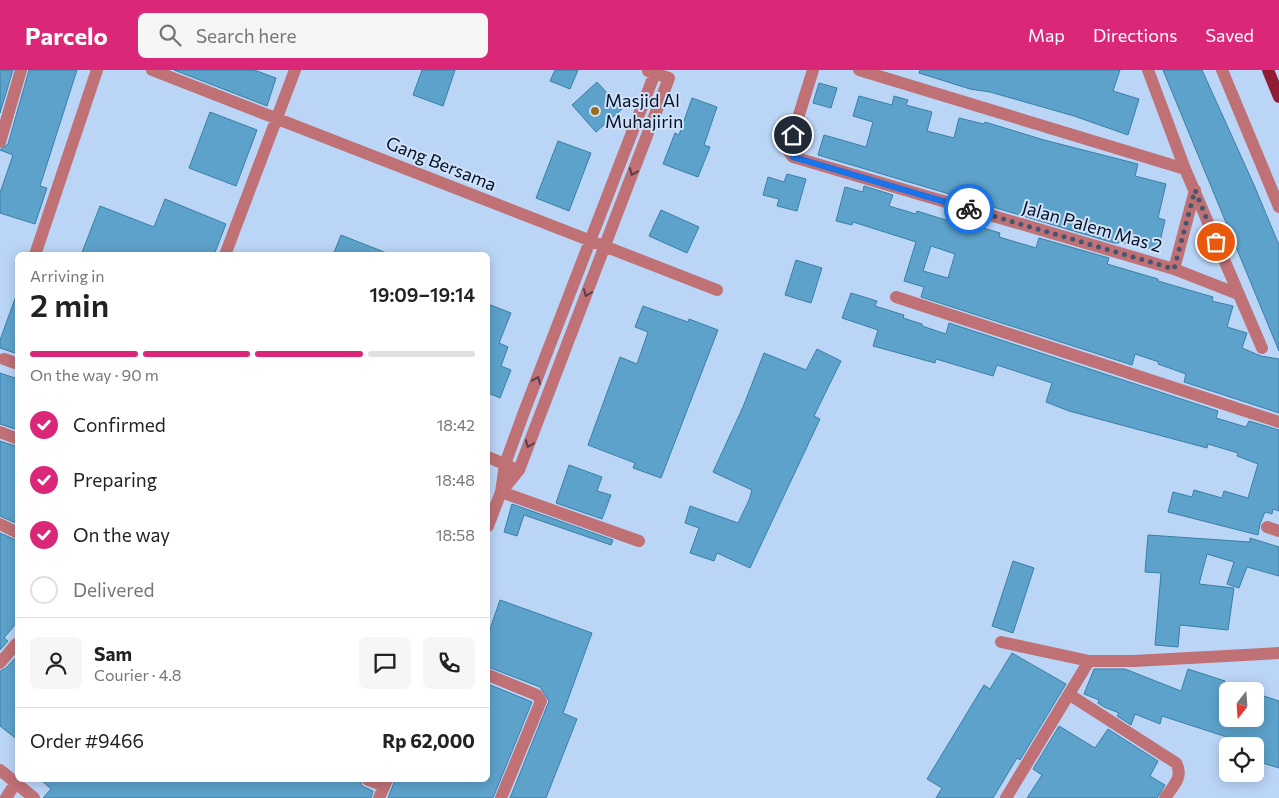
<!DOCTYPE html>
<meta charset="utf-8">
<style>
:root{--surface:#fff;--page:#f6f6f6;--text:#222;--muted:#767676;--line:#e0e0e0;--accent:#db2777}
body{margin:0;font-family:Commissioner,sans-serif;background:var(--page);color:var(--text);height:100vh;display:flex;flex-direction:column;font-size:19px;white-space:nowrap}
*{box-sizing:border-box;margin:0}
p{font-size:16px;color:var(--muted)}
.icon{flex:none;width:28px;height:28px;fill:none;stroke:currentColor;stroke-width:2;stroke-linecap:round;stroke-linejoin:round}
.map{position:relative;flex:1;overflow:hidden}
.drawer{position:absolute;left:15px;top:182px;width:475px;height:530px;display:flex;flex-direction:column;background:var(--surface);border-radius:8px;box-shadow:0 2px 12px #0003}
.drawer>*{flex:none}
.needle{width:32px;rotate:197deg}
.controls{position:absolute;left:1219px;top:612px;display:grid;gap:10px}
.controls a{display:grid;place-items:center;width:45px;height:45px;border-radius:8px;background:var(--surface);box-shadow:0 2px 12px #0003;font-size:25px}
.pin{position:absolute;display:grid;place-items:center;width:42px;height:42px;color:#fff;margin:-21px;border:2px solid #fff;border-radius:50%;box-shadow:0 1px 5px #0007}
.courier{position:absolute;display:grid;place-items:center;width:50px;height:50px;margin:-25px;border:4px solid #1a73e8;border-radius:50%;background:#fff;color:#222;box-shadow:0 1px 6px #0007}
.headline em{font-style:normal;font-weight:600}
.headline div{display:flex;flex-direction:column-reverse}
.headline{display:flex;align-items:center;justify-content:space-between;height:85px;padding:0 15px}
h1{font-size:32px;font-weight:600;line-height:38px}
.bar{display:grid;grid-template-columns:repeat(4,1fr);gap:8px 5px;align-content:center;height:60px;padding:0 15px}
.bar i{height:6px;border-radius:4px;background:var(--line)}
.bar .current{background:var(--accent)}
.bar p{grid-column:span 4}
.line{display:flex;align-items:center;gap:12px;padding:0 15px;border-top:1px solid var(--line)}
.line div{flex:1}
.round{display:grid;place-items:center;flex:none;width:52px;height:52px;border-radius:8px;background:var(--page)}
ol{padding:0 15px;list-style:none}
li{display:flex;align-items:center;gap:15px;height:55px}
li p{margin-inline-start:auto}
li .icon{padding:5px;border-radius:50%;background:var(--accent);color:#fff;stroke-width:4}
li:last-child{color:var(--muted)}
li i{width:28px;height:28px;border:2px solid var(--line);border-radius:50%}
header{display:flex;align-items:center;gap:30px;box-sizing:border-box;height:70px;padding:0 25px;background:var(--accent);color:#fff}
header strong{font-size:24px}
nav{display:flex;gap:28px;margin-inline-start:auto;font-size:18px}
.search{width:350px;height:45px;background:var(--page);display:flex;align-items:center;gap:12px;box-sizing:border-box;padding:0 18px;border-radius:8px;color:var(--muted);font-size:19px}
.map>svg:first-child{display:block}
.building{fill:#5da2cb;stroke:#387fa6;fill-rule:evenodd}
.lines{fill:none;stroke-linecap:round;stroke-linejoin:round}
.minor{stroke:#bf7176;stroke-width:12}
.major{stroke:#901d33;stroke-width:12}
.oneway{stroke:#583d4a}
.done{stroke:#44566f;stroke-width:5;stroke-dasharray:0 9}
.route{stroke:#1a73e8;stroke-width:6}
.poi-dot{fill:#9a6c1c;stroke:#d0e1f8;stroke-width:2}
.labels{text-anchor:middle;stroke-width:4;stroke-linejoin:round;paint-order:stroke}
.poi-label{font-size:18px;fill:#041226;stroke:#d0e1f8;text-anchor:start}
.street-label{font-size:18px;fill:#041226;stroke:#d0e1f8}
</style>
<header>
<strong>Parcelo</strong>
<div class="search"><svg class="icon" aria-label="search" viewBox="0 0 24 24"><circle cx="10" cy="10" r="6"/><path d="M15 15l6 6"/></svg>Search here</div>
<nav><a>Map</a><a>Directions</a><a>Saved</a></nav>
</header>
<div class="map">
<svg width="1279" height="728" viewBox="0 0 1279 728">
<rect width="100%" height="100%" fill="#bbd5f7"/>
<path class="building" d="M 0,0 L 13,0 L 0,43 Z
M 29,0 L 77,0 L 40,116 L 47,118 L 35,154 L 0,143 L 0,123 L 13,85 L 0,80 L 8,74 Z
M 174,0 L 254,0 L 276,8 L 267,36 Z
M 422,0 L 455,0 L 443,36 L 413,25 Z
M 555,0 L 578,0 L 570,19 L 550,11 Z
M 920,0 L 1120,0 L 1113,21 L 1139,29 L 1128,65 L 1074,46 L 990,22 L 970,19 L 919,3 Z
M 1163,0 L 1202,0 L 1254,115 L 1279,175 L 1279,281 Z
M 597,12 L 622,39 L 596,62 L 572,35 Z
M 819,13 L 837,18 L 831,38 L 813,33 Z
M 859,26 L 892,35 L 894,26 L 908,30 L 906,35 L 932,42 L 927,61 L 954,68 L 959,48 L 984,54 L 985,52 L 1044,70 L 1138,94 L 1135,106 L 1166,114 L 1158,148 L 1165,150 L 1158,180 L 1120,172 L 1119,173 L 1114,173 L 818,85 L 824,65 L 866,77 L 873,52 L 853,46 Z
M 692,28 L 717,37 L 704,75 L 710,77 L 698,107 L 663,94 L 675,63 L 679,65 Z
M 210,42 L 257,60 L 236,116 L 189,98 Z
M 558,71 L 591,83 L 569,141 L 536,128 Z
M 787,104 L 806,109 L 797,141 L 777,136 L 779,129 L 763,125 L 768,107 L 784,112 Z
M 864,116 L 893,125 L 889,136 L 916,144 L 917,141 L 949,151 L 950,148 L 1000,163 L 999,167 L 1036,178 L 1039,168 L 1109,188 L 1107,194 L 1158,209 L 1158,211 L 1213,227 L 1212,231 L 1233,236 L 1227,257 L 1247,263 L 1242,278 L 1261,286 L 1279,289 L 1279,343 L 1184,312 L 1186,304 L 1158,294 L 1159,292 L 1135,284 L 1132,295 L 921,227 L 924,217 L 904,211 L 916,172 L 853,152 L 852,155 L 836,151 L 845,117 L 863,122 ZM 931,176 L 955,184 L 948,208 L 923,201 Z
M 165,129 L 226,154 L 214,185 L 81,185 L 100,136 L 154,157 Z
M 661,140 L 699,157 L 687,183 L 649,166 Z
M 341,165 L 389,184 L 389,185 L 333,185 Z
M 796,190 L 822,198 L 811,233 L 785,225 Z
M 851,223 L 877,231 L 875,236 L 904,245 L 903,248 L 922,254 L 922,256 L 946,264 L 949,253 L 1218,341 L 1216,348 L 1246,357 L 1249,351 L 1279,360 L 1279,441 L 1273,439 L 1272,444 L 1265,442 L 1260,454 L 1258,465 L 1168,442 L 1173,422 L 1192,427 L 1194,420 L 1222,428 L 1224,421 L 1248,428 L 1258,394 L 1237,386 L 1238,383 L 1208,374 L 1207,378 L 1069,341 L 1046,332 L 1052,313 L 997,295 L 993,306 L 936,289 L 935,293 L 873,276 L 878,260 L 842,248 Z
M 16,226 L 18,227 L 18,284 L 0,278 L 0,270 Z
M 488,234 L 511,243 L 499,273 L 508,277 L 501,296 L 511,300 L 500,328 L 488,323 Z
M 643,236 L 688,252 L 689,249 L 718,260 L 661,408 L 633,398 L 635,393 L 588,375 L 620,287 L 637,294 L 648,262 L 635,257 Z
M 817,279 L 841,291 L 814,346 L 820,349 L 750,498 L 717,483 L 714,491 L 690,483 L 699,458 L 685,453 L 690,436 L 738,453 L 749,430 L 752,420 L 713,402 L 743,337 L 764,283 L 806,300 Z
M 0,303 L 18,309 L 18,360 L 0,354 Z
M 0,371 L 18,377 L 18,454 L 0,446 Z
M 569,395 L 602,407 L 597,421 L 611,425 L 602,449 L 556,433 Z
M 512,434 L 613,470 L 611,475 L 524,445 L 517,466 L 504,462 Z
M 0,463 L 18,471 L 18,551 L 4,568 L 8,571 L 0,580 Z
M 1148,465 L 1250,472 L 1250,468 L 1279,477 L 1279,506 L 1247,497 L 1239,518 L 1227,514 L 1234,492 L 1207,484 L 1199,514 L 1234,518 L 1228,560 L 1180,555 L 1178,577 L 1155,575 L 1161,503 L 1145,502 Z
M 1013,491 L 1034,498 L 1013,563 L 992,556 Z
M 500,530 L 592,563 L 563,643 L 577,649 L 546,728 L 510,728 L 549,631 L 540,617 L 488,597 L 488,565 Z
M 1012,583 L 1066,614 L 1020,690 L 1017,688 L 993,728 L 936,728 L 942,718 L 927,709 L 984,615 L 990,619 Z
M 18,585 L 18,670 L 0,656 L 0,601 L 6,598 Z
M 1094,599 L 1125,599 L 1181,621 L 1188,599 L 1225,611 L 1222,619 L 1227,621 L 1221,637 L 1228,638 L 1228,649 L 1255,649 L 1255,623 L 1279,631 L 1279,698 L 1256,691 L 1261,676 L 1230,676 L 1233,669 L 1162,646 L 1160,654 L 1135,644 L 1131,655 L 1117,646 L 1119,643 L 1104,637 L 1098,633 L 1099,630 L 1084,624 Z
M 488,614 L 532,632 L 493,728 L 388,728 L 395,710 L 488,710 Z
M 1059,656 L 1095,678 L 1108,659 L 1158,691 L 1150,706 L 1165,715 L 1157,728 L 1027,728 L 1042,705 L 1033,699 Z
M 41,710 L 360,710 L 362,716 L 373,721 L 371,728 L 43,728 L 51,719 Z"/>
<g class="lines">
<path class="minor" d="M 152,0 L 717,220
M 813,0 L 788,80 L 793,87 L 1174,199 L 1238,224
M 859,0 L 1185,99
M 1148,0 L 1185,99 L 1262,278
M 1222,0 L 1279,137
M 0,72 L 21,0
M 35,185 L 97,0
M 225,185 L 295,0
M 1174,199 L 1195,120
M 896,227 L 1279,352
M 4,289 L 18,294
M 0,362 L 18,369
M 488,387 L 511,397
M 501,422 L 519,400 L 669,8 L 648,1
M 501,422 L 639,471
M 0,454 L 18,463
M 488,456 L 501,422 L 505,394 L 524,342 L 655,3
M 1267,457 L 1279,461
M 1001,572 L 1089,591
M 0,593 L 16,574
M 488,605 L 537,625 L 541,631 L 501,728
M 1070,625 L 1176,693 C 1184,707 1173,716 1165,728
M 0,700 L 34,728
M 368,710 L 384,716
M 6,728 L 18,709
M 379,728 L 387,710
M 1006,728 L 1089,591 L 1134,591 L 1279,583"/>
<path class="major" d="M 1268,0 L 1279,27"/>
</g>
<defs><path id="oneway-chevron" d="M-2-3.5L2.5 0L-2 3.5" fill="none" stroke-width="1.6" stroke-linecap="round" stroke-linejoin="round" transform="scale(1.25)"/></defs>
<g class="oneway">
<use href="#oneway-chevron" transform="translate(633 102) rotate(111)"/>
<use href="#oneway-chevron" transform="translate(587 223) rotate(111)"/>
<use href="#oneway-chevron" transform="translate(537 310) rotate(-68)"/>
<use href="#oneway-chevron" transform="translate(529 374) rotate(111)"/>
</g>
<g class="lines">
<path class="done" d="M 969,139 L 1174,199 L 1195,120 L 1216,172"/>
<path class="route" d="M 793,65 L 788,80 L 793,87 L 969,139"/>
</g>
<circle class="poi-dot" cx="595" cy="41" r="5"/>
<g class="labels">
<g class="poi-label">
<text x="605" y="37">Masjid Al<tspan x="605" dy="21">Muhajirin</tspan></text>
</g>
<g class="street-label">
<text transform="translate(441 94) rotate(22)" y="6">Gang Bersama</text>
<text transform="translate(1092 157) rotate(16)" y="6">Jalan Palem Mas 2</text>
</g>
</g>
</svg>
<div class="controls">
<a><svg class="needle" viewBox="-14 -14 28 28"><path d="M0-13l5 13h-10z" fill="#e53935"/><path d="M0 13l5-13h-10z" fill="#767676"/></svg></a>
<a><svg class="icon" aria-label="locate" viewBox="0 0 24 24"><circle cx="12" cy="12" r="6"/><path d="M12 2v4M12 18v4M2 12h4M18 12h4"/></svg></a>
</div>
<div class="pin" style="left:1216px;top:172px;background:#ea580c"><svg class="icon" aria-label="bag" viewBox="0 0 24 24"><path d="M5 8h14l-1 12H6zM9 8a3 3 0 0 1 6 0"/></svg></div>
<div class="pin" style="left:793px;top:65px;background:#1f2937"><svg class="icon" aria-label="home" viewBox="0 0 24 24"><path d="M3 11l9-7 9 7M6 9v11h12V9"/></svg></div>
<div class="courier" style="left:969px;top:139px"><svg class="icon" aria-label="bike" viewBox="0 0 24 24"><circle cx="6" cy="16" r="4"/><circle cx="18" cy="16" r="4"/><path d="M6 16l4-8h5l3 8M10 8l3 8H6M13 5h3"/></svg></div>
<section class="drawer">
<div class="headline"><div><h1>2 min</h1><p>Arriving in</p></div><em>19:09–19:14</em></div>
<div class="bar"><i class="current"></i><i class="current"></i><i class="current"></i><i></i><p>On the way · 90 m</p></div>
<ol>
<li><svg class="icon" aria-label="check" viewBox="0 0 24 24"><path d="M5 12l5 5 9-10"/></svg>Confirmed<p>18:42</p></li>
<li><svg class="icon" aria-label="check" viewBox="0 0 24 24"><path d="M5 12l5 5 9-10"/></svg>Preparing<p>18:48</p></li>
<li><svg class="icon" aria-label="check" viewBox="0 0 24 24"><path d="M5 12l5 5 9-10"/></svg>On the way<p>18:58</p></li>
<li><i></i>Delivered</li>
</ol>
<div class="line" style="height:90px"><a class="round"><svg class="icon" aria-label="person" viewBox="0 0 24 24"><circle cx="12" cy="8" r="4"/><path d="M4 21q1-7 8-7t8 7"/></svg></a><div><b>Sam</b><p>Courier · 4.8</p></div><a class="round"><svg class="icon" aria-label="chat" viewBox="0 0 24 24"><path d="M4 5h16v11H9l-5 4z"/></svg></a><a class="round"><svg class="icon" aria-label="phone" viewBox="0 0 24 24"><path d="M5 4h4l2 5-3 2q2 4 5 5l2-3 5 2v4C11 20 4 13 5 4z"/></svg></a></div>
<div class="line" style="height:65px"><div>Order #9466</div><b>Rp 62,000</b></div>
</section>
</div>
